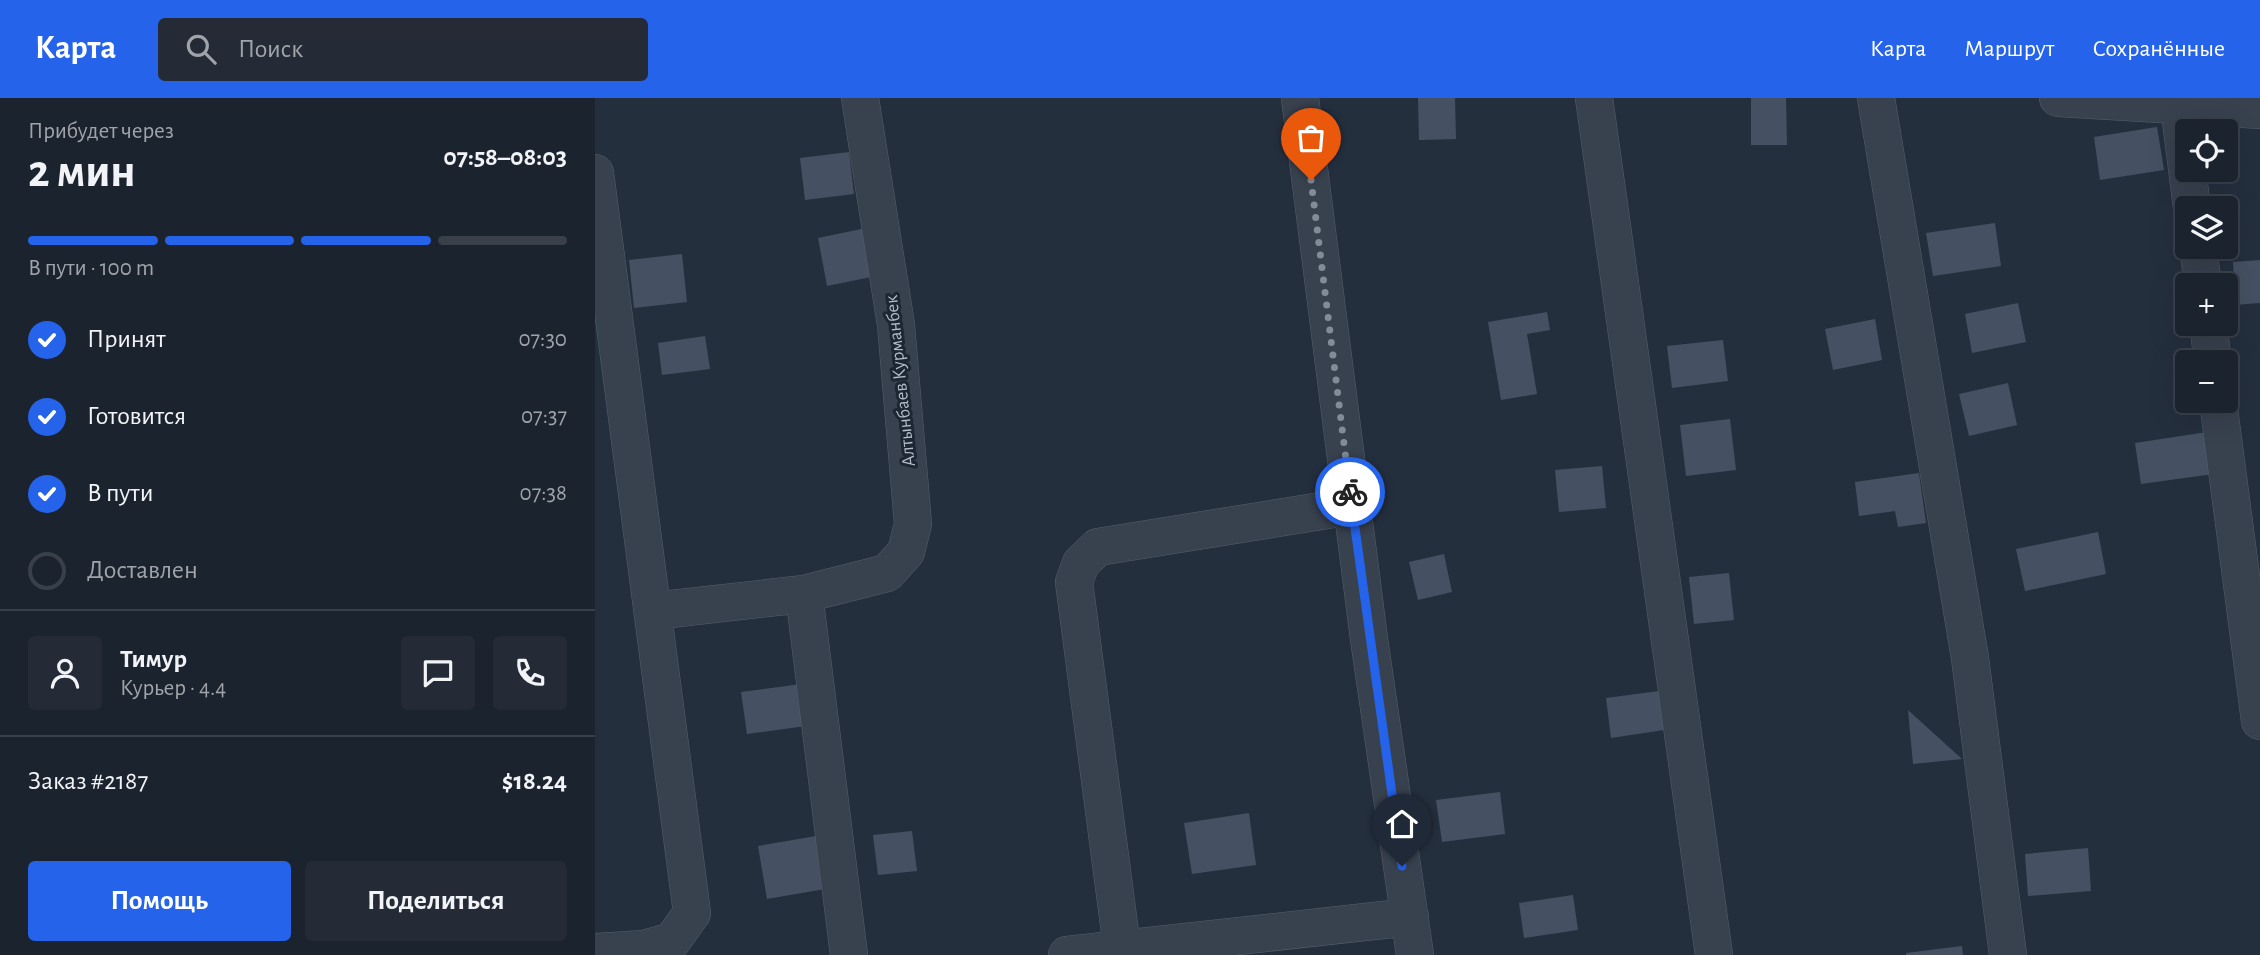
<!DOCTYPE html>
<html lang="ru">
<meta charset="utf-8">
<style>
:root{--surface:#1b232e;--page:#242b36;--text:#f1f3f6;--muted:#a0a4aa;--line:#39404a;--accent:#2563eb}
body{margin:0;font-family:"Alegreya Sans",sans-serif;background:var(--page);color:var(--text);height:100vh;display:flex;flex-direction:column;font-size:26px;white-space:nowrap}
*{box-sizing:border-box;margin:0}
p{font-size:23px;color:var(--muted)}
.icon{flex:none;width:38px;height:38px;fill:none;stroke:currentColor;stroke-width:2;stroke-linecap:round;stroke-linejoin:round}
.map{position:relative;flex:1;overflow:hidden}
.drawer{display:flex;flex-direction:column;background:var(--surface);width:595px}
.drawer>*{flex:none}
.fabs{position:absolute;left:1580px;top:21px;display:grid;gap:14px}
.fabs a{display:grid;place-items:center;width:63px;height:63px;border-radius:7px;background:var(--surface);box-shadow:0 7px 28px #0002,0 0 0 2px var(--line);font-size:35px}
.pin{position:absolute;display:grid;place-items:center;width:60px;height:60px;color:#fff;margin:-72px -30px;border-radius:50% 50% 50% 0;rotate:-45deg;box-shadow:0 0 7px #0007}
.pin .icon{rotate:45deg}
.courier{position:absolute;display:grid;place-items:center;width:70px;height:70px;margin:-35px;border:5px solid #2563eb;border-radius:50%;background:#fff;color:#222;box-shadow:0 2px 9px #0007}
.head em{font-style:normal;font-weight:700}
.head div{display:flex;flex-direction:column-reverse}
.head{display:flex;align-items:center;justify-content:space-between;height:119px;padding:0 28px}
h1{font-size:46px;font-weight:700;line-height:52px}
.bar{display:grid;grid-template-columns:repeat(4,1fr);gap:10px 7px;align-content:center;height:84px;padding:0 28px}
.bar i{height:9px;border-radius:5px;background:var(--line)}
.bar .active{background:var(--accent)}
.bar p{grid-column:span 4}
.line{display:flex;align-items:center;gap:18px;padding:0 28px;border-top:2px solid var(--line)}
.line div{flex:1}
.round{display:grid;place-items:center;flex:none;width:74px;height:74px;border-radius:7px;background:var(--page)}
ol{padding:0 28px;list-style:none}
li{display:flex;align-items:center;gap:21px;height:77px}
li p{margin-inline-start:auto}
li .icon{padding:7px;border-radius:50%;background:var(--accent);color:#fff;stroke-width:4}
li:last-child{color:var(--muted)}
li i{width:38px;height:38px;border:4px solid var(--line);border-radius:50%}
.primary-button{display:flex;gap:14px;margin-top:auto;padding:14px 28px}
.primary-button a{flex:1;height:80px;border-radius:7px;background:var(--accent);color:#fff;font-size:28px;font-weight:700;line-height:80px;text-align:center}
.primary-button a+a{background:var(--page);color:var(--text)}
header{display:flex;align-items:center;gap:42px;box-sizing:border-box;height:98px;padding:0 35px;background:var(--accent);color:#fff}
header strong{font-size:33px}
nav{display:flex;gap:38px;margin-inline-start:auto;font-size:24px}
.search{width:490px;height:63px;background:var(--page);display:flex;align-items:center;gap:18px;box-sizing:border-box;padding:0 24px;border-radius:7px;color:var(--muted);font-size:26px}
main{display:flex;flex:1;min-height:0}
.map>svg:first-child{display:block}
.building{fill:#455162}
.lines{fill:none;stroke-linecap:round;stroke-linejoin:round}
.minor-casing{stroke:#565f6c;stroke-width:38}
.minor{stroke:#38414e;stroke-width:37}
.done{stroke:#828b98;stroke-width:7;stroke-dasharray:0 12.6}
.route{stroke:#2563eb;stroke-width:9}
.labels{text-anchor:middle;stroke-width:6;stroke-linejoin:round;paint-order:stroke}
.street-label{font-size:19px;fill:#b4bcc9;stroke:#1d2633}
</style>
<header>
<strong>Карта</strong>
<div class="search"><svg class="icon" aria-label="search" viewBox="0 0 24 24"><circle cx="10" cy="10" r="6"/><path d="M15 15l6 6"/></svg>Поиск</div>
<nav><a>Карта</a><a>Маршрут</a><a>Сохранённые</a></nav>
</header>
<main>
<section class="drawer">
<div class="head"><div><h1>2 мин</h1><p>Прибудет через</p></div><em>07:58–08:03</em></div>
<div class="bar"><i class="active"></i><i class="active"></i><i class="active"></i><i></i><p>В пути · 100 m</p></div>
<ol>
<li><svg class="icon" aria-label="check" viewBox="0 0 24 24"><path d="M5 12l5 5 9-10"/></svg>Принят<p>07:30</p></li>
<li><svg class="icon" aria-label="check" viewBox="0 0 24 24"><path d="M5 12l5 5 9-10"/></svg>Готовится<p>07:37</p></li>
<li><svg class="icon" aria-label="check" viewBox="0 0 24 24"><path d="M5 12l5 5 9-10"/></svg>В пути<p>07:38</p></li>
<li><i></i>Доставлен</li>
</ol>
<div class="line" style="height:126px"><a class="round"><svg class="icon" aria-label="person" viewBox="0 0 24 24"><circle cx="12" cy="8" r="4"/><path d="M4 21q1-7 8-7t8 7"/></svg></a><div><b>Тимур</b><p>Курьер · 4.4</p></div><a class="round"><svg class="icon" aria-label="chat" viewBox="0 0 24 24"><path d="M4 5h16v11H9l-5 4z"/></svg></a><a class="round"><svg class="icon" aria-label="phone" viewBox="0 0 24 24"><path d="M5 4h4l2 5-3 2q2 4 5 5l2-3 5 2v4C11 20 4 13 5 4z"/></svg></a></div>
<div class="line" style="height:91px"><div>Заказ #2187</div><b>$18.24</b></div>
<div class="primary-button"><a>Помощь</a><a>Поделиться</a></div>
</section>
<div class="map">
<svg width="1665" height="857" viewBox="0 0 1665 857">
<rect width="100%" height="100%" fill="#242f3e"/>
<path class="building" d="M 823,0 L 860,0 L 861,41 L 824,42 Z
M 1156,0 L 1191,0 L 1192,47 L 1156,47 Z
M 1562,29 L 1569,72 L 1505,82 L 1499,39 Z
M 254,54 L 259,96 L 210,102 L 205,60 Z
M 1400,125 L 1406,168 L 1338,178 L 1331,135 Z
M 276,129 L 286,177 L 232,188 L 223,140 Z
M 87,156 L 92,204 L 39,210 L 34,162 Z
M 1665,162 L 1665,205 L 1640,207 L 1638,164 Z
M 1423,205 L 1431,244 L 1377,255 L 1370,216 Z
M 952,214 L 955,232 L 932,236 L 942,296 L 906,302 L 893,224 Z
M 1280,221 L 1287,262 L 1238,272 L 1230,231 Z
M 110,238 L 115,271 L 67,277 L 63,245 Z
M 1128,242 L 1133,283 L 1077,290 L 1072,248 Z
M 1413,285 L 1422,327 L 1374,338 L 1364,296 Z
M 1135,321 L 1141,372 L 1091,378 L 1085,327 Z
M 1612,334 L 1618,376 L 1546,386 L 1540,345 Z
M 1007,368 L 1011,410 L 964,414 L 960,372 Z
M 1324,375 L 1331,425 L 1303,429 L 1300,413 L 1264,418 L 1260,384 Z
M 1503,434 L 1511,476 L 1430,493 L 1421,451 Z
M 849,456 L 857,494 L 823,502 L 814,464 Z
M 1134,475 L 1139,522 L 1099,526 L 1094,479 Z
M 206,586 L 211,628 L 152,636 L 146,594 Z
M 1064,593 L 1069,632 L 1016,640 L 1011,600 Z
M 1313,612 L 1367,661 L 1318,666 Z
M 905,694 L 910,736 L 847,744 L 841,702 Z
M 654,715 L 661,767 L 597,776 L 589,725 Z
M 317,733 L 322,773 L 283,777 L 278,737 Z
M 221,738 L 230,791 L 172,801 L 163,748 Z
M 1493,750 L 1496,793 L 1433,798 L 1430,756 Z
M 978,797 L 983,832 L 929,840 L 924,805 Z
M 1367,848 L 1368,857 L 1311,857 L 1311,855 Z"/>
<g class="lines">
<g class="minor-casing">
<path id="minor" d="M 705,0 L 774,541 L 820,857
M 999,0 L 1119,857
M 1281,0 L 1375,560 L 1413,857
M 1463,0 L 1665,12
M 1584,7 L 1597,110
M 0,75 L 97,815 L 77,843 L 49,851 L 0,854
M 1603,149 L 1608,187
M 1613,226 L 1618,264
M 1623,303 L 1665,623
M 209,496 L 254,857
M 58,513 L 209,496 L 292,475 L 311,454 L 318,426 L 301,227 L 265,0
M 472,857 L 815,819
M 528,857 L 479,484 L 486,465 L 503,449 L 757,408"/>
</g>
<use href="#minor" class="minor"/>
</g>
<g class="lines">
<path class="done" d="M 716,82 L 755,394"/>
<path class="route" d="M 755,394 L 807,768"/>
</g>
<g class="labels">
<g class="street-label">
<text transform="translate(304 283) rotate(-96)" y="7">Алтынбаев Курманбек</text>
</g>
</g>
</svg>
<div class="fabs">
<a><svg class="icon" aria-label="locate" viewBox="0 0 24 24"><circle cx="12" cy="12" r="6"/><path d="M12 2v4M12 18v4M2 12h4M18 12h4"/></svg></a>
<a><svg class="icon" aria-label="layers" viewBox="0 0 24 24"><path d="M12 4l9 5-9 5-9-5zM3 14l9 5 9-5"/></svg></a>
<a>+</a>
<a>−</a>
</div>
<div class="pin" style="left:716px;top:82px;background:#ea580c"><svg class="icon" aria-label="bag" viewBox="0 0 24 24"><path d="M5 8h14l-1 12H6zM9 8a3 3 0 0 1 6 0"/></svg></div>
<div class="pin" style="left:807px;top:768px;background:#1f2937"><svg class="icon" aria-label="home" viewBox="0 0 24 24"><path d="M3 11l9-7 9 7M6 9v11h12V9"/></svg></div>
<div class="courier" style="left:755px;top:394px"><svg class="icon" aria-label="bike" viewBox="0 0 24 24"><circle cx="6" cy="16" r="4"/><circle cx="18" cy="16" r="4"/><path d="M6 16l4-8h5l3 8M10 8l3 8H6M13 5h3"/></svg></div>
</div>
</main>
